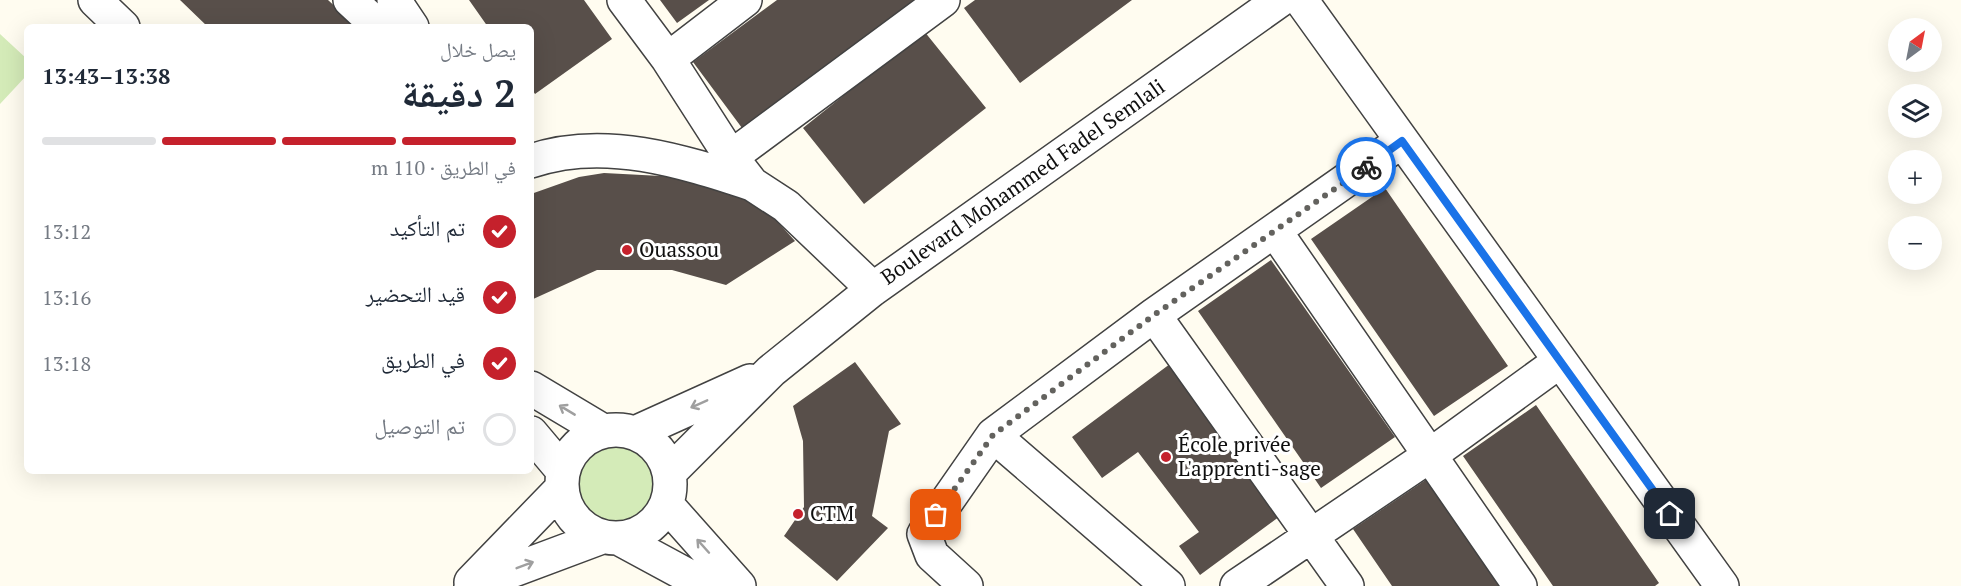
<!DOCTYPE html>
<html lang="ar">
<meta charset="utf-8">
<style>
:root{--surface:#fff;--page:#f6f6f7;--text:#1f2937;--muted:#747a83;--line:#e0e1e3;--accent:#c5212c}
body{margin:0;font-family:"PT Serif","Noto Naskh Arabic",serif;background:var(--page);color:var(--text);direction:rtl;height:100vh;display:flex;flex-direction:column;font-size:22px;white-space:nowrap}
*{box-sizing:border-box;margin:0}
p{font-size:20px;color:var(--muted)}
.icon{flex:none;width:33px;height:33px;fill:none;stroke:currentColor;stroke-width:2;stroke-linecap:round;stroke-linejoin:round}
.map{position:relative;flex:1;overflow:hidden;direction:ltr}
.details{position:absolute;left:24px;top:24px;width:510px;height:450px;display:flex;flex-direction:column;background:var(--surface);border-radius:9px;box-shadow:0 6px 24px #0002;direction:rtl}
.details>*{flex:none}
.needle{width:39px;rotate:32deg}
.tools{position:absolute;left:1888px;top:18px;display:grid;gap:12px}
.tools a{display:grid;place-items:center;width:54px;height:54px;border-radius:50%;background:var(--surface);box-shadow:0 6px 24px #0002;font-size:30px}
.pin{position:absolute;display:grid;place-items:center;width:51px;height:51px;color:#fff;margin:-26px;border-radius:12px;box-shadow:0 3px 9px #0006}
.courier{position:absolute;display:grid;place-items:center;width:60px;height:60px;margin:-30px;border:4px solid #1a73e8;border-radius:50%;background:#fff;color:#222;box-shadow:0 2px 8px #0007}
.overview em{font-style:normal;font-weight:800}
.overview div{display:flex;flex-direction:column-reverse}
.overview{display:flex;align-items:center;justify-content:space-between;height:102px;padding:0 18px}
h1{font-size:39px;font-weight:800;line-height:45px}
.bar{display:grid;grid-template-columns:repeat(4,1fr);gap:9px 6px;align-content:center;height:72px;padding:0 18px}
.bar i{height:8px;border-radius:4px;background:var(--line)}
.bar .on{background:var(--accent)}
.bar p{grid-column:span 4}
ol{padding:0 18px;list-style:none}
li{display:flex;align-items:center;gap:18px;height:66px}
li p{margin-inline-start:auto}
li .icon{padding:6px;border-radius:50%;background:var(--accent);color:#fff;stroke-width:4}
li:last-child{color:var(--muted)}
li i{width:33px;height:33px;border:3px solid var(--line);border-radius:50%}
.map>svg:first-child{display:block}
.green{fill:#d4ebb8}
.building{fill:#584f4a}
.lines{fill:none;stroke-linecap:round;stroke-linejoin:round}
.minor-casing{stroke:#424242;stroke-width:36}
.minor{stroke:#fff;stroke-width:33}
.oneway{stroke:#9f9f9f}
.done{stroke:#63625e;stroke-width:6;stroke-dasharray:0 10.8}
.route{stroke:#1a73e8;stroke-width:8}
.poi-dot{fill:#c5212c;stroke:#fff;stroke-width:2}
.labels{text-anchor:middle;stroke-width:6;stroke-linejoin:round;paint-order:stroke}
.street-label{font-size:21px;fill:#0f0f0f;stroke:#fff}
.poi-label{font-size:21px;fill:#0f0f0f;stroke:#fff;text-anchor:start}
</style>
<div class="map">
<svg width="1961" height="586" viewBox="0 0 1961 586">
<rect width="100%" height="100%" fill="#fffcf0"/>
<path class="green" d="M 0,34 L 27,59 L 27,75 L 0,104 Z
M574 483a41 41 0 1 1 82 0a41 41 0 1 1-82 0Z"/>
<path class="building" d="M 180,0 L 328,0 L 357,27 L 208,27 Z
M 469,0 L 584,0 L 612,39 L 535,94 L 531,88 L 531,27 L 488,27 Z
M 660,0 L 709,0 L 677,23 Z
M 777,0 L 915,0 L 742,128 L 693,62 Z
M 975,0 L 1132,0 L 1020,83 L 964,8 Z
M 924,31 L 986,108 L 864,204 L 803,128 Z
M 604,173 L 680,177 L 733,190 L 767,210 L 795,241 L 726,285 L 672,270 L 597,270 L 531,300 L 531,194 L 579,177 Z
M 1385,188 L 1508,366 L 1434,416 L 1311,239 Z
M 1271,260 L 1395,437 L 1321,488 L 1198,311 Z
M 1178,358 L 1291,508 L 1200,575 L 1179,546 L 1199,532 L 1138,452 L 1102,478 L 1072,437 Z
M 855,362 L 901,424 L 889,431 L 872,516 L 888,528 L 837,581 L 784,536 L 804,507 L 803,441 L 793,406 Z
M 1536,405 L 1659,583 L 1655,586 L 1553,586 L 1463,456 Z
M 1427,479 L 1501,586 L 1392,586 L 1353,529 Z"/>
<g class="lines">
<g class="minor-casing">
<path id="minor" d="M 95,0 L 123,27
M 350,0 L 379,27
M 394,0 L 412,27
M 624,0 L 668,59 L 731,157 L 752,184 L 786,206 L 873,289
M 1301,0 L 1722,586
M 668,59 L 745,0
M 731,157 L 943,0
M 531,161 C 604,136 682,161 752,184
M 1275,231 L 1520,586
M 1154,315 L 1347,586
M 531,388 L 603,431
M562 484a54 54 0 1 1 108 0a54 54 0 1 1-108 0Z
M 531,433 L 563,471
M 635,433 L 750,381
M 993,435 L 1168,586
M 670,472 L 771,371 L 873,289 L 1280,0
M 667,505 L 739,586
M 620,539 L 707,586
M 471,582 L 562,488
M 471,586 L 602,537
M 966,586 L 932,555 L 924,534 L 993,435 L 1154,315 L 1402,141
M 1237,586 L 1429,456 L 1560,361"/>
</g>
<use href="#minor" class="minor"/>
</g>
<defs><path id="oneway-shaft" d="M-6 0H5M1.5-3L5.5 0L1.5 3" fill="none" stroke-width="1.6" stroke-linecap="round" stroke-linejoin="round" transform="scale(1.5)"/></defs>
<g class="oneway">
<use href="#oneway-shaft" transform="translate(699 404) rotate(156)"/>
<use href="#oneway-shaft" transform="translate(567 410) rotate(-149)"/>
<use href="#oneway-shaft" transform="translate(703 546) rotate(-132)"/>
<use href="#oneway-shaft" transform="translate(525 565) rotate(-21)"/>
</g>
<g class="lines">
<path class="done" d="M 936,515 L 993,435 L 1154,315 L 1366,167"/>
<path class="route" d="M 1366,167 L 1402,141 L 1670,514"/>
</g>
<g class="poi-dot">
<circle cx="627" cy="250" r="6"/>
<circle cx="1166" cy="457" r="6"/>
<circle cx="798" cy="514" r="6"/>
</g>
<g class="labels">
<g class="street-label">
<text transform="translate(1023 182) rotate(-35)" y="7">Boulevard Mohammed Fadel Semlali</text>
</g>
<g class="poi-label">
<text x="639" y="257">Ouassou</text>
<text x="1178" y="452">École privée<tspan x="1178" dy="24">L'apprenti-sage</tspan></text>
<text x="810" y="521">CTM</text>
</g>
</g>
</svg>
<div class="tools">
<a><svg class="needle" viewBox="-14 -14 28 28"><path d="M0-13l5 13h-10z" fill="#e53935"/><path d="M0 13l5-13h-10z" fill="#747a83"/></svg></a>
<a><svg class="icon" aria-label="layers" viewBox="0 0 24 24"><path d="M12 4l9 5-9 5-9-5zM3 14l9 5 9-5"/></svg></a>
<a>+</a>
<a>−</a>
</div>
<div class="pin" style="left:936px;top:515px;background:#ea580c"><svg class="icon" aria-label="bag" viewBox="0 0 24 24"><path d="M5 8h14l-1 12H6zM9 8a3 3 0 0 1 6 0"/></svg></div>
<div class="pin" style="left:1670px;top:514px;background:#1f2937"><svg class="icon" aria-label="home" viewBox="0 0 24 24"><path d="M3 11l9-7 9 7M6 9v11h12V9"/></svg></div>
<div class="courier" style="left:1366px;top:167px"><svg class="icon" aria-label="bike" viewBox="0 0 24 24"><circle cx="6" cy="16" r="4"/><circle cx="18" cy="16" r="4"/><path d="M6 16l4-8h5l3 8M10 8l3 8H6M13 5h3"/></svg></div>
<section class="details">
<div class="overview"><div><h1>2 دقيقة</h1><p>يصل خلال</p></div><em>13:38–13:43</em></div>
<div class="bar"><i class="on"></i><i class="on"></i><i class="on"></i><i></i><p>في الطريق · 110 m</p></div>
<ol>
<li><svg class="icon" aria-label="check" viewBox="0 0 24 24"><path d="M5 12l5 5 9-10"/></svg>تم التأكيد<p>13:12</p></li>
<li><svg class="icon" aria-label="check" viewBox="0 0 24 24"><path d="M5 12l5 5 9-10"/></svg>قيد التحضير<p>13:16</p></li>
<li><svg class="icon" aria-label="check" viewBox="0 0 24 24"><path d="M5 12l5 5 9-10"/></svg>في الطريق<p>13:18</p></li>
<li><i></i>تم التوصيل</li>
</ol>
</section>
</div>
